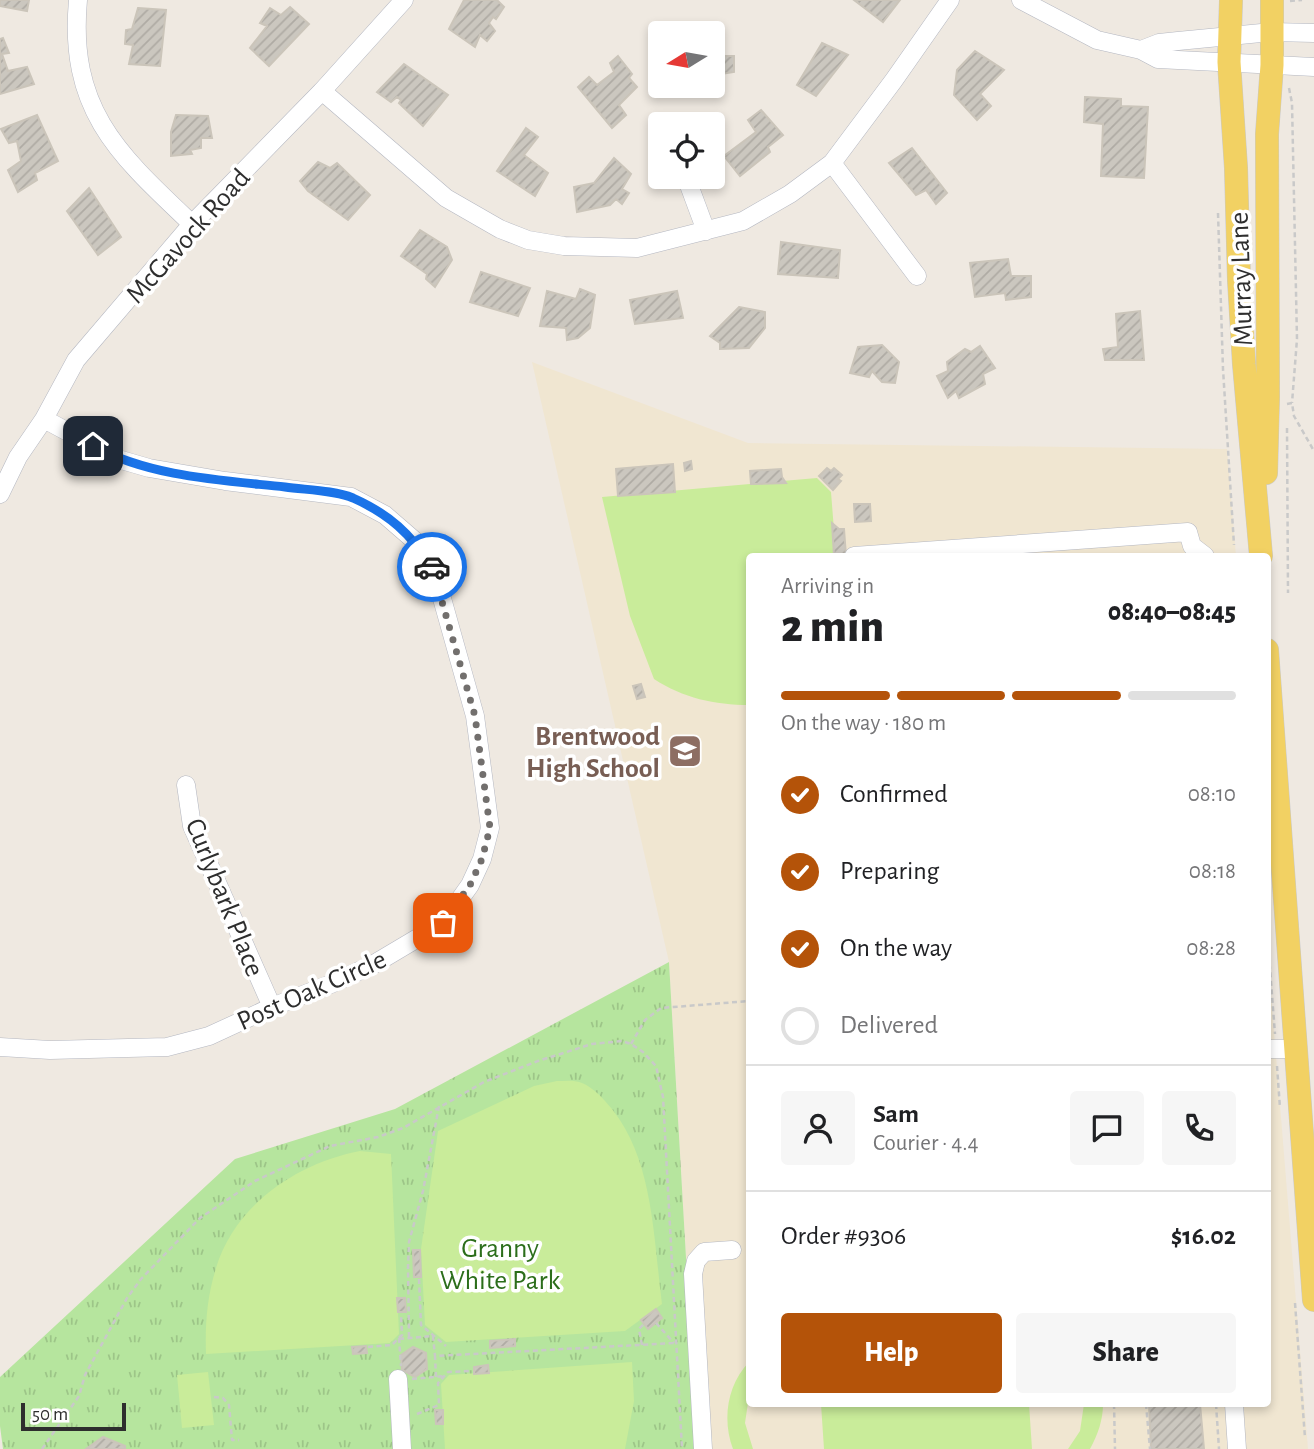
<!DOCTYPE html>
<meta charset="utf-8">
<style>
:root{--surface:#fff;--page:#f6f6f6;--text:#202124;--muted:#757577;--line:#e0e0e0;--accent:#b45309}
body{margin:0;font-family:"Alegreya Sans",sans-serif;background:var(--page);color:var(--text);height:100vh;display:flex;flex-direction:column;font-size:26px;white-space:nowrap}
*{box-sizing:border-box;margin:0}
p{font-size:23px;color:var(--muted)}
.icon{flex:none;width:38px;height:38px;fill:none;stroke:currentColor;stroke-width:2;stroke-linecap:round;stroke-linejoin:round}
.map{position:relative;flex:1;overflow:hidden}
.drawer{position:absolute;left:746px;top:553px;width:525px;height:854px;display:flex;flex-direction:column;background:var(--surface);border-radius:7px;box-shadow:0 4px 10px #0003}
.drawer>*{flex:none}
.needle{width:46px;rotate:259deg}
.controls{position:absolute;left:648px;top:21px;display:grid;gap:14px}
.controls a{display:grid;place-items:center;width:77px;height:77px;border-radius:7px;background:var(--surface);box-shadow:0 4px 10px #0003;font-size:35px}
.scale{position:absolute;left:21px;bottom:18px;width:105px;box-sizing:border-box;padding-left:7px;border:4px solid #2e2e2e;border-top:0;font-size:19px;line-height:24px;white-space:nowrap;color:#2e2e2e;-webkit-text-stroke:5px #fff;paint-order:stroke}
.pin{position:absolute;display:grid;place-items:center;width:60px;height:60px;color:#fff;margin:-30px;border-radius:14px;box-shadow:0 4px 10px #0006}
.courier{position:absolute;display:grid;place-items:center;width:70px;height:70px;margin:-35px;border:5px solid #1a73e8;border-radius:50%;background:#fff;color:#222;box-shadow:0 2px 9px #0007}
.summary em{font-style:normal;font-weight:800}
.summary div{display:flex;flex-direction:column-reverse}
.summary{display:flex;align-items:center;justify-content:space-between;height:119px;padding:0 35px}
h1{font-size:46px;font-weight:800;line-height:52px}
.bar{display:grid;grid-template-columns:repeat(4,1fr);gap:10px 7px;align-content:center;height:84px;padding:0 35px}
.bar i{height:9px;border-radius:5px;background:var(--line)}
.bar .active{background:var(--accent)}
.bar p{grid-column:span 4}
.line{display:flex;align-items:center;gap:18px;padding:0 35px;border-top:2px solid var(--line)}
.line div{flex:1}
.round{display:grid;place-items:center;flex:none;width:74px;height:74px;border-radius:7px;background:var(--page)}
ol{padding:0 35px;list-style:none}
li{display:flex;align-items:center;gap:21px;height:77px}
li p{margin-inline-start:auto}
li .icon{padding:7px;border-radius:50%;background:var(--accent);color:#fff;stroke-width:4}
li:last-child{color:var(--muted)}
li i{width:38px;height:38px;border:4px solid var(--line);border-radius:50%}
.action{display:flex;gap:14px;margin-top:auto;padding:14px 35px}
.action a{flex:1;height:80px;border-radius:7px;background:var(--accent);color:#fff;font-size:28px;font-weight:800;line-height:80px;text-align:center}
.action a+a{background:var(--page);color:var(--text)}
.map>svg:first-child{display:block}
.education{fill:#f0e6d1}
.park{fill:url(#park-tufts)}
.pitch{fill:#c9ec9a}
.building{fill:url(#building-hatch);stroke:#cbc5ba;stroke-width:2}
.lines{fill:none;stroke-linecap:round;stroke-linejoin:round}
.minor-casing{stroke:#b4b7c1;stroke-width:19}
.major-casing{stroke:#c9c9c9;stroke-width:24}
.path{stroke:#c9c9c9;stroke-width:2.5;stroke-dasharray:5 3.5;stroke-linecap:butt}
.minor{stroke:#fff;stroke-width:18}
.major{stroke:#f2d163;stroke-width:23}
.done{stroke:#726f6d;stroke-width:7;stroke-dasharray:0 12.6}
.route{stroke:#1a73e8;stroke-width:9}
.labels{text-anchor:middle;stroke-width:7;stroke-linejoin:round;paint-order:stroke}
.street-label{font-size:28px;fill:#2e2e2e;stroke:#fff}
.education-label{font-size:28px;font-weight:bold;fill:#785e54;stroke:#fff;text-anchor:end}
.park-label{font-size:28px;fill:#2c6e1b;stroke:#fff}
</style>
<div class="map">
<svg width="1314" height="1449" viewBox="0 0 1314 1449">
<defs>
<pattern id="park-tufts" width="24" height="20" patternUnits="userSpaceOnUse" patternTransform="scale(1.75)"><rect width="24" height="20" fill="#b6e59e"/><path d="M3 7l-1-3M5 7V3M7 7l1-3M15 17l-1-3M17 17v-4M19 17l1-3" fill="none" stroke="#9dc588"/></pattern>
<pattern id="building-hatch" width="6" height="6" patternUnits="userSpaceOnUse" patternTransform="scale(1.75)"><rect width="6" height="6" fill="#cbc7bf"/><path d="M-1 1l2-2M0 6l6-6M5 7l2-2" fill="none" stroke="#afaba4"/></pattern>
</defs>
<rect width="100%" height="100%" fill="#efe9e1"/>
<path class="education" d="M 532,362 L 748,443 L 1227,449 L 1236,556 L 749,556 L 749,1404 L 1267,1404 L 1267,945 L 1308,1449 L 697,1449 L 669,962 Z"/>
<path class="park" d="M 669,962 L 697,1449 L 3,1449 L 0,1426 L 0,1377 L 235,1159 L 395,1109 Z"/>
<path class="pitch" d="M 817,478 L 831,492 L 836,556 L 749,556 L 749,705 C 715,705 683,698 654,679 L 630,616 L 602,497 Z
M 557,1081 C 565,1081 572,1080 579,1082 C 589,1085 598,1093 605,1101 C 654,1153 653,1236 662,1304 L 625,1331 L 446,1342 L 425,1325 L 421,1249 L 438,1131 L 534,1086 Z
M 360,1151 L 391,1154 L 399,1334 L 390,1343 L 206,1354 C 205,1324 207,1297 216,1268 C 235,1205 297,1163 360,1151 Z
M 632,1362 L 634,1401 L 625,1449 L 445,1449 L 441,1384 L 449,1375 Z
M 749,1362 L 749,1396 L 745,1423 L 753,1449 L 733,1449 C 722,1420 727,1385 749,1362 Z
M 208,1372 L 214,1425 L 182,1428 L 177,1375 Z
M 821,1404 L 1029,1404 L 1032,1449 L 824,1449 Z
M 1084,1404 L 1103,1404 C 1103,1420 1098,1434 1090,1449 L 1068,1449 L 1080,1431 Z"/>
<path class="building" d="M 0,0 L 29,0 L 27,11 L 0,6 Z
M 464,0 L 497,0 L 504,7 L 496,19 L 493,17 L 489,23 L 495,31 L 487,41 L 480,35 L 475,47 L 449,29 Z
M 854,0 L 900,0 L 883,22 Z
M 290,7 L 309,24 L 269,66 L 250,48 L 267,26 L 260,23 L 270,8 L 281,15 Z
M 138,8 L 166,10 L 160,66 L 129,64 L 133,45 L 125,44 L 126,30 L 132,29 Z
M 3,38 L 9,53 L 2,54 L 8,71 L 27,67 L 34,84 L 0,94 L 0,39 Z
M 822,43 L 848,55 L 816,96 L 797,85 Z
M 712,44 L 716,44 L 724,56 L 734,56 L 734,72 L 721,74 L 722,81 L 712,85 Z
M 975,51 L 1004,70 L 980,94 L 991,106 L 977,120 L 954,95 L 957,70 Z
M 618,56 L 632,74 L 629,78 L 637,87 L 619,105 L 626,115 L 612,128 L 578,87 L 589,77 L 597,85 L 614,72 L 610,63 Z
M 404,64 L 448,95 L 423,126 L 399,103 L 401,100 L 397,97 L 391,102 L 377,92 Z
M 1085,97 L 1121,99 L 1121,106 L 1148,107 L 1144,178 L 1101,176 L 1103,124 L 1084,122 Z
M 761,110 L 783,135 L 768,147 L 770,152 L 740,176 L 724,156 L 756,132 L 748,120 Z
M 37,115 L 58,161 L 35,173 L 37,180 L 18,192 L 8,170 L 21,161 L 17,141 L 9,143 L 1,129 Z
M 176,115 L 208,116 L 212,138 L 201,138 L 201,148 L 190,150 L 192,154 L 171,156 L 171,132 Z
M 526,128 L 538,137 L 524,155 L 548,173 L 535,196 L 497,171 Z
M 912,148 L 947,193 L 936,204 L 926,190 L 916,195 L 889,163 Z
M 614,158 L 631,174 L 622,189 L 629,193 L 622,204 L 616,199 L 610,205 L 577,212 L 574,187 L 594,183 Z
M 318,162 L 330,168 L 337,163 L 370,195 L 348,220 L 308,191 L 300,181 Z
M 89,188 L 121,237 L 98,255 L 67,211 Z
M 420,230 L 447,247 L 452,260 L 435,287 L 426,279 L 427,274 L 401,256 Z
M 781,242 L 840,250 L 838,278 L 778,274 Z
M 1008,259 L 1011,276 L 1031,276 L 1031,297 L 1006,300 L 1005,293 L 975,297 L 970,263 Z
M 481,272 L 530,288 L 518,316 L 470,302 Z
M 580,289 L 595,295 L 590,328 L 578,338 L 567,340 L 566,328 L 540,326 L 547,291 L 576,299 Z
M 677,291 L 683,318 L 635,324 L 630,300 Z
M 739,307 L 765,312 L 765,328 L 749,348 L 720,349 L 720,343 L 710,336 Z
M 1140,311 L 1144,360 L 1105,360 L 1103,349 L 1118,347 L 1116,314 Z
M 882,345 L 899,362 L 895,383 L 882,382 L 872,371 L 869,377 L 850,373 L 858,347 Z
M 980,346 L 995,368 L 983,374 L 985,384 L 959,398 L 956,391 L 948,398 L 937,376 L 948,371 L 947,362 L 965,349 L 971,352 Z
M 691,461 L 692,469 L 685,471 L 684,463 Z
M 673,464 L 675,492 L 618,496 L 616,469 Z
M 827,468 L 831,471 L 834,468 L 842,475 L 838,479 L 841,481 L 833,490 L 819,476 Z
M 781,469 L 782,477 L 786,483 L 751,484 L 750,471 Z
M 854,504 L 870,504 L 871,521 L 855,522 Z
M 832,523 L 839,529 L 844,529 L 846,556 L 834,556 Z
M 641,684 L 645,697 L 637,699 L 633,686 Z
M 413,1250 L 420,1250 L 421,1277 L 414,1277 Z
M 397,1298 L 405,1298 L 406,1312 L 398,1312 Z
M 656,1309 L 662,1318 L 648,1329 L 641,1320 Z
M 515,1339 L 515,1346 L 490,1348 L 490,1341 Z
M 366,1346 L 367,1353 L 353,1354 L 352,1347 Z
M 413,1347 L 426,1353 L 427,1369 L 415,1377 L 402,1370 L 401,1355 Z
M 488,1365 L 489,1373 L 474,1374 L 474,1367 Z
M 1149,1404 L 1200,1404 L 1204,1449 L 1151,1449 Z
M 435,1410 L 443,1410 L 443,1424 L 436,1424 Z
M 103,1437 L 125,1446 L 125,1449 L 86,1449 Z"/>
<g class="lines">
<g class="minor-casing">
<path id="minor" d="M 78,0 C 68,110 118,154 192,224
M 1021,0 L 1097,40 L 1141,50 L 1158,59 L 1314,67
M 1141,50 L 1159,43 L 1178,41 L 1272,32 L 1314,33
M 322,91 L 446,198 L 500,229 L 528,240 L 564,246 L 637,248 L 743,221 L 790,194 L 832,163 L 894,80 L 950,0
M 832,163 L 917,276
M 686,177 L 706,231
M 0,494 L 18,457 L 44,419 L 76,360 L 192,224 L 322,91 L 404,0
M 854,556 L 1188,532 L 1192,546 L 1205,556
M 186,785 L 192,826 L 272,1007
M 0,1047 L 50,1050 L 167,1047 L 209,1036 L 272,1007 L 331,984 L 374,964 L 443,923 L 470,885 L 482,859 L 490,828 L 475,716 L 434,570 L 415,541 L 385,515 L 351,497 L 225,481 L 149,468 L 118,459 L 44,419
M 1267,1049 L 1295,1049
M 398,1379 L 402,1449
M 1234,1404 L 1237,1449
M 703,1449 L 693,1274 L 696,1261 L 704,1252 L 732,1250"/>
</g>
<g class="major-casing">
<path id="major" d="M 1231,0 L 1229,62 L 1236,168 L 1239,280 L 1244,364 L 1261,556
M 1266,473 L 1268,397 L 1267,134 L 1272,65 L 1272,0
M 1267,650 L 1314,1300"/>
</g>
<path class="path" d="M 1290,1 L 1302,0
M 1289,88 L 1292,103 L 1297,339 L 1292,403
M 1218,213 L 1223,369 L 1234,545
M 1287,404 L 1292,403 L 1294,416 L 1314,451
M 1287,428 L 1288,593
M 1267,930 L 1275,1034
M 631,1044 L 645,1020 L 661,1008 L 749,1001
M 1277,1066 L 1280,1108
M 419,1279 L 421,1325 L 446,1346
M 1295,1303 L 1305,1438
M 656,1323 L 674,1343
M 409,1337 L 408,1268 L 409,1242 L 423,1191 L 439,1106
M 399,1338 L 401,1366
M 399,1339 L 433,1336 L 435,1356
M 642,1345 L 639,1329 L 644,1324
M 368,1347 L 392,1345 L 402,1335 L 401,1314
M 436,1377 L 435,1356 L 675,1343
M 412,1379 L 444,1376
M 214,1397 L 223,1398 L 229,1405 L 232,1440 L 239,1440
M 1114,1404 L 1115,1449
M 1146,1404 L 1150,1449
M 1216,1404 L 1219,1449
M 417,1414 L 439,1405 L 438,1383 L 448,1372 L 471,1371
M 42,1449 L 79,1396 L 85,1375 L 127,1298 L 141,1279 L 200,1218 L 255,1181 L 330,1146 L 378,1137 L 403,1128 L 484,1082 L 538,1061 L 592,1044 L 622,1041 L 631,1044 L 643,1052 L 656,1066 L 663,1097 L 682,1449"/>
<use href="#minor" class="minor"/>
<use href="#major" class="major"/>
</g>
<g class="lines">
<path class="done" d="M 432,567 L 475,716 L 490,828 L 482,859 L 470,885 L 443,923"/>
<path class="route" d="M 93,446 C 151,477 220,480 285,487 C 306,490 333,490 353,498 C 389,514 411,534 432,567"/>
</g>
<defs>
<g id="school-square" transform="scale(1.75)"><rect x="-9" y="-9" width="18" height="18" rx="4" fill="#8d6e63" stroke="#fff"/><path d="M0-5L7-2L0 1L-7-2ZM-4 1L0 2.5L4 1V4Q0 6-4 4Z" fill="#fff"/></g>
</defs>
<g fill-rule="evenodd">
<use href="#school-square" x="685" y="751"/>
</g>
<g class="labels">
<g class="street-label">
<text transform="translate(187 235) rotate(-48)" y="10">McGavock Road</text>
<text transform="translate(1240 279) rotate(-92)" y="10">Murray Lane</text>
<text transform="translate(226 897) rotate(68)" y="10">Curlybark Place</text>
<text transform="translate(311 989) rotate(-24)" y="10">Post Oak Circle</text>
</g>
<g class="education-label">
<text x="660" y="745">Brentwood<tspan x="660" dy="32">High School</tspan></text>
</g>
<g class="park-label">
<text x="500" y="1257">Granny<tspan x="500" dy="32">White Park</tspan></text>
</g>
</g>
</svg>
<div class="controls">
<a><svg class="needle" viewBox="-14 -14 28 28"><path d="M0-13l5 13h-10z" fill="#e53935"/><path d="M0 13l5-13h-10z" fill="#757577"/></svg></a>
<a><svg class="icon" aria-label="locate" viewBox="0 0 24 24"><circle cx="12" cy="12" r="6"/><path d="M12 2v4M12 18v4M2 12h4M18 12h4"/></svg></a>
</div>
<div class="scale">50 m</div>
<div class="pin" style="left:443px;top:923px;background:#ea580c"><svg class="icon" aria-label="bag" viewBox="0 0 24 24"><path d="M5 8h14l-1 12H6zM9 8a3 3 0 0 1 6 0"/></svg></div>
<div class="pin" style="left:93px;top:446px;background:#1f2937"><svg class="icon" aria-label="home" viewBox="0 0 24 24"><path d="M3 11l9-7 9 7M6 9v11h12V9"/></svg></div>
<div class="courier" style="left:432px;top:567px"><svg class="icon" aria-label="car" viewBox="0 0 24 24"><path d="M5 17H2v-5l4-1 3-4h7l3 4 3 1v5h-3M9 17h6M6 11h13"/><circle cx="7" cy="17" r="2"/><circle cx="17" cy="17" r="2"/></svg></div>
<section class="drawer">
<div class="summary"><div><h1>2 min</h1><p>Arriving in</p></div><em>08:40–08:45</em></div>
<div class="bar"><i class="active"></i><i class="active"></i><i class="active"></i><i></i><p>On the way · 180 m</p></div>
<ol>
<li><svg class="icon" aria-label="check" viewBox="0 0 24 24"><path d="M5 12l5 5 9-10"/></svg>Confirmed<p>08:10</p></li>
<li><svg class="icon" aria-label="check" viewBox="0 0 24 24"><path d="M5 12l5 5 9-10"/></svg>Preparing<p>08:18</p></li>
<li><svg class="icon" aria-label="check" viewBox="0 0 24 24"><path d="M5 12l5 5 9-10"/></svg>On the way<p>08:28</p></li>
<li><i></i>Delivered</li>
</ol>
<div class="line" style="height:126px"><a class="round"><svg class="icon" aria-label="person" viewBox="0 0 24 24"><circle cx="12" cy="8" r="4"/><path d="M4 21q1-7 8-7t8 7"/></svg></a><div><b>Sam</b><p>Courier · 4.4</p></div><a class="round"><svg class="icon" aria-label="chat" viewBox="0 0 24 24"><path d="M4 5h16v11H9l-5 4z"/></svg></a><a class="round"><svg class="icon" aria-label="phone" viewBox="0 0 24 24"><path d="M5 4h4l2 5-3 2q2 4 5 5l2-3 5 2v4C11 20 4 13 5 4z"/></svg></a></div>
<div class="line" style="height:91px"><div>Order #9306</div><b>$16.02</b></div>
<div class="action"><a>Help</a><a>Share</a></div>
</section>
</div>
